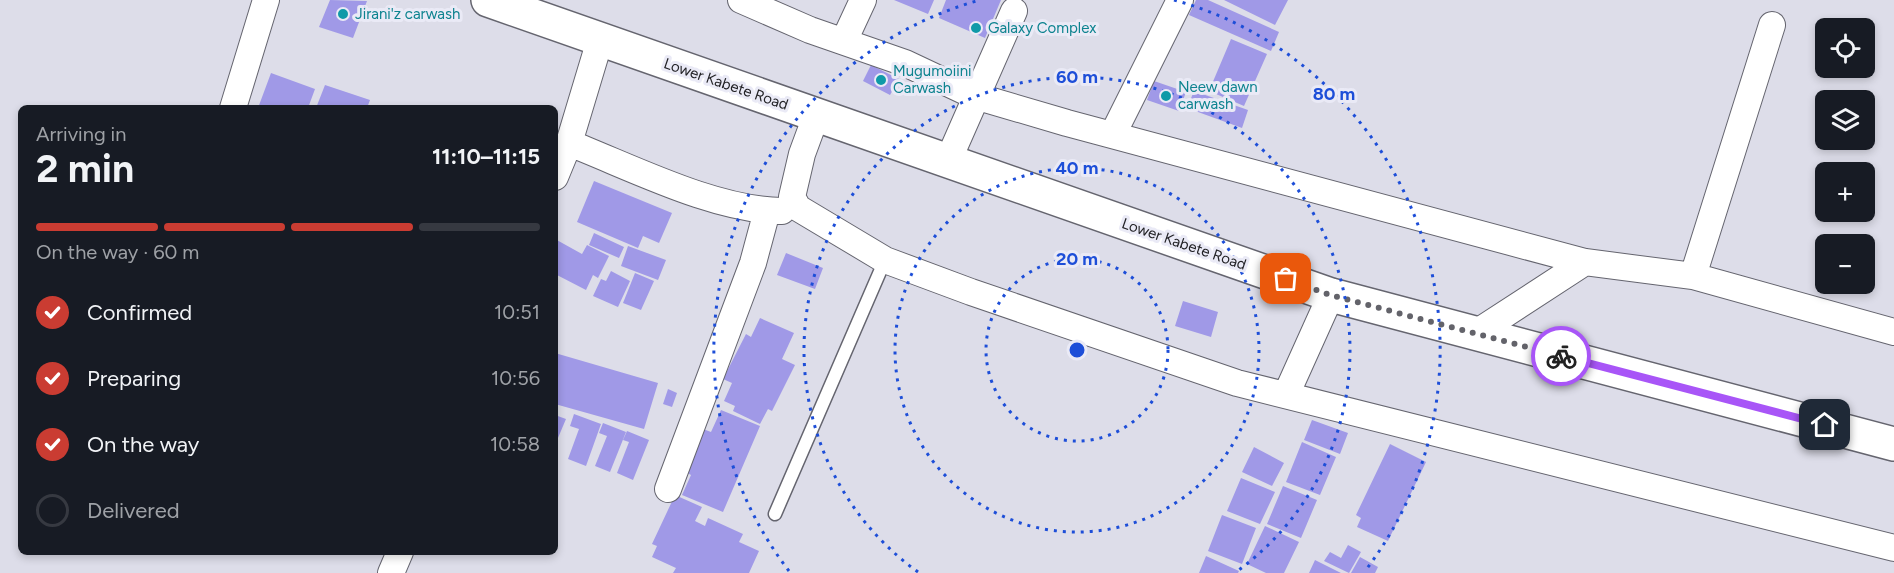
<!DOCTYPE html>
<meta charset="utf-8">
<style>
:root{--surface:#171b24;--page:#242831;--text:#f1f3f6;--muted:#9ea1a6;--line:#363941;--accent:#ca3c32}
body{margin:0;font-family:Figtree,sans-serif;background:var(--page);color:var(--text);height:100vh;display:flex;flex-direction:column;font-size:22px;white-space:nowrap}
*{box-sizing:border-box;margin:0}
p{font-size:20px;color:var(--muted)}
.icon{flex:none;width:33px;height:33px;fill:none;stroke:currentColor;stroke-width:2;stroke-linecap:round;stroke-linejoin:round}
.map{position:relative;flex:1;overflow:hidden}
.drawer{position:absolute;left:18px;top:105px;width:540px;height:450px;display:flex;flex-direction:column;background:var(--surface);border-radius:9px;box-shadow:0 3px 9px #0003}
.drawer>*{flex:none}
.fabs{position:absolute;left:1815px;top:18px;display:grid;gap:12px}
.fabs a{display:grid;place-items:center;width:60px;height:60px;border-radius:9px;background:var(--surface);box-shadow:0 3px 9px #0003;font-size:30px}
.pin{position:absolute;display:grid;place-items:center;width:51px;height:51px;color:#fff;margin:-26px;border-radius:12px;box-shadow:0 3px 9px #0006}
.courier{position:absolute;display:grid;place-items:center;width:60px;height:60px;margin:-30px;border:4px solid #a855f7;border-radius:50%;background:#fff;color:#222;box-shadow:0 2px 8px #0007}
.headline em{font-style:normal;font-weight:700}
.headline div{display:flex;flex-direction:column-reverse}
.headline{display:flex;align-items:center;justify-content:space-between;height:102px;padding:0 18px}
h1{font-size:39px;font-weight:700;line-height:45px}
.bar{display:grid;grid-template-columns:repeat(4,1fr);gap:9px 6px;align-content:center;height:72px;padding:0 18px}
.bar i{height:8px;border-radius:4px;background:var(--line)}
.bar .active{background:var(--accent)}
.bar p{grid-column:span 4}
ol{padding:0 18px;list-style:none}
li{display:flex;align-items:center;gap:18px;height:66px}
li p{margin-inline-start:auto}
li .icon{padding:6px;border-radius:50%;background:var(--accent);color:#fff;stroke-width:4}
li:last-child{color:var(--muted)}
li i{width:33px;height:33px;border:3px solid var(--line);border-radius:50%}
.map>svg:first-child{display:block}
.building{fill:#a099e7}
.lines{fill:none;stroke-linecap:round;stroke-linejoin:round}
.lane-casing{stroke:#65656f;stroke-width:15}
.street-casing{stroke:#65656f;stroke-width:28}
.secondary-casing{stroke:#65656f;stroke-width:36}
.lane{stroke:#fff;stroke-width:12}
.street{stroke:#fff;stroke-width:26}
.secondary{stroke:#fff;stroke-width:33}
.done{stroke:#63636a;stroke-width:6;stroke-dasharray:0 10.8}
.route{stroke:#a855f7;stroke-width:8}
.ring{fill:none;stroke:#1d4ed8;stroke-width:3;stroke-dasharray:3 6}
.culture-dot{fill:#0f9aa8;stroke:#eaeaf6;stroke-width:2}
.labels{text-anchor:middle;stroke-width:6;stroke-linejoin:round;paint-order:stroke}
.culture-label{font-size:15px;fill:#0d838f;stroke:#eaeaf6;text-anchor:start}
.street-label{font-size:15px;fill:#222226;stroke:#eaeaf6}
.centre{fill:#1d4ed8;stroke:#eaeaf6;stroke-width:3}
.ring-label{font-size:18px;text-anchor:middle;font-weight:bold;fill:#1d4ed8;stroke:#eaeaf6;stroke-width:6;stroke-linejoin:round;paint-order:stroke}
</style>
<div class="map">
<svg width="1894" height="573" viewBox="0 0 1894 573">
<rect width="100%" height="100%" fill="#dddde9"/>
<path class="building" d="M 330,0 L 367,1 L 353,38 L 319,27 Z
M 894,0 L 934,0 L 928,14 Z
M 946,0 L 1001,0 L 985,38 L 939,18 Z
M 1196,0 L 1208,0 L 1279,32 L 1271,51 L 1189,15 Z
M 1224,0 L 1288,0 L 1275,25 Z
M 1231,39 L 1267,54 L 1244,106 L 1209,91 Z
M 871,65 L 899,79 L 890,95 L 863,81 Z
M 271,73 L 315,89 L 308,108 L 258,108 Z
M 1154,81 L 1186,92 L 1179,111 L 1147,100 Z
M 325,85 L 370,100 L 367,108 L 316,108 Z
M 1194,91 L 1248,110 L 1242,128 L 1187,108 Z
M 594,181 L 672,213 L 659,243 L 643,236 L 638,248 L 577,222 Z
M 594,233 L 624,247 L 619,258 L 589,245 Z
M 555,239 L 582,254 L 587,245 L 609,256 L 598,278 L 593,275 L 586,290 L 555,274 Z
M 628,246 L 666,260 L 658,280 L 621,266 Z
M 786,253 L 823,268 L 815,289 L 777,275 Z
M 611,271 L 630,281 L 618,307 L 593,296 L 601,279 L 606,281 Z
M 635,273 L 654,281 L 641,310 L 623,303 Z
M 1183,301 L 1218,312 L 1211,337 L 1175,326 Z
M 760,318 L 794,333 L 782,359 L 795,365 L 772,411 L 768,409 L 760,424 L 733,411 L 735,406 L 724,401 L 732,383 L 723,379 L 746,334 L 751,337 Z
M 555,353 L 658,383 L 644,429 L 555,404 Z
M 668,389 L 677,393 L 672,407 L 663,404 Z
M 721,410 L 760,426 L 723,512 L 682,495 L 691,475 L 684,471 L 703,429 L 711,432 Z
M 574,414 L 601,424 L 586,466 L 568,459 L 579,429 L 570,426 Z
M 555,415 L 566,419 L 555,445 Z
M 1312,420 L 1348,433 L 1340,454 L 1304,440 Z
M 603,423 L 626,432 L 610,472 L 595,466 L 607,436 L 599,433 Z
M 627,431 L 649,440 L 633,480 L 617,473 L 629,442 L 623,440 Z
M 1302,442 L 1336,457 L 1320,495 L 1286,482 Z
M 1390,444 L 1426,462 L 1388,541 L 1357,527 L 1361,518 L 1356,515 Z
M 1254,447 L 1284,463 L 1272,486 L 1242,472 Z
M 1241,478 L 1275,492 L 1260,524 L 1227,511 Z
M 1283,486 L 1317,500 L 1301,538 L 1267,524 Z
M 675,495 L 702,507 L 695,521 L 705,526 L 708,518 L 743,534 L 739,542 L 759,551 L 749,573 L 673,573 L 676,568 L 652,557 L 657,546 L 652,544 Z
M 1222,515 L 1256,528 L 1242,564 L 1208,551 Z
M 1265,526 L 1299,542 L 1284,573 L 1266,573 L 1247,564 Z
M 1348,545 L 1361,552 L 1349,573 L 1324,561 L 1330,552 L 1341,558 Z
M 1206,556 L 1239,571 L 1238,573 L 1199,573 Z
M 1360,557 L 1378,567 L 1375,573 L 1351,573 Z
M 1315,560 L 1341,573 L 1309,573 Z"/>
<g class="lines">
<g class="lane-casing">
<path id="lane" d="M 775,514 L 885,260"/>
</g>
<g class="street-casing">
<path id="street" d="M 741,0 L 810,30 L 905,63 L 975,96 L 1067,123 L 1585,262 L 1693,276 L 1772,25
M 844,41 L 863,0
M 233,108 L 266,0
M 816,116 L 802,154 L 792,197 L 798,208 L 885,260 L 971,292 L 1237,383 L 1894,548
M 1113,134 L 1180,0
M 569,143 C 633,168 714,210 782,211
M 948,161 L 1014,11
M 555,177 L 569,143 L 600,40
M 1693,276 L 1894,332
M 1476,333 L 1585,262
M 1286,395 L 1331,295
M 668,489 L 753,263 L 767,211
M 391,573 L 400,552"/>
</g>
<g class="secondary-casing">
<path id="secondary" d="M 488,0 L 1331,295 L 1894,444"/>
</g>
<use href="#lane" class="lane"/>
<use href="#street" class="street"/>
<use href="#secondary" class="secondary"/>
</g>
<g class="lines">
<path class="done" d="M 1286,279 L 1330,295 L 1561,356"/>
<path class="route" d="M 1561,356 L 1825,425"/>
</g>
<g class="ring">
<circle cx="1077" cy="350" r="91"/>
<circle cx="1077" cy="350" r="182"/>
<path d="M918 572A273 273 0 1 1 1236 572"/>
<path d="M789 571A363 363 0 0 1 980 0M1174 0A363 363 0 0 1 1365 571"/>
</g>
<g class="culture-dot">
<circle cx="343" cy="14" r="6"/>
<circle cx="976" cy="28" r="6"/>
<circle cx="881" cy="80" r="6"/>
<circle cx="1166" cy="96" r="6"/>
</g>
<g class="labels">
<g class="culture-label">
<text x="355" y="19">Jirani'z carwash</text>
<text x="988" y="33">Galaxy Complex</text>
<text x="893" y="76">Mugumoiini<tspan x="893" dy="17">Carwash</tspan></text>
<text x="1178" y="92">Neew dawn<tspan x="1178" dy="17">carwash</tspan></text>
</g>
<g class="street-label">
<text transform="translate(726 84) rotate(19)" y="5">Lower Kabete Road</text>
<text transform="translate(1184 244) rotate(19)" y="5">Lower Kabete Road</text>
</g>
</g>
<circle cx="1077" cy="350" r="9" class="centre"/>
<g class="ring-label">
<text x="1077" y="83">60 m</text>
<text x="1334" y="100">80 m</text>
<text x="1077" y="174">40 m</text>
<text x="1077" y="265">20 m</text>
</g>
</svg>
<div class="fabs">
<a><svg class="icon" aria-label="locate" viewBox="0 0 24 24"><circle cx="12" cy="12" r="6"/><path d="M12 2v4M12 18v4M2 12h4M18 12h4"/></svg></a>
<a><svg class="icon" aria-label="layers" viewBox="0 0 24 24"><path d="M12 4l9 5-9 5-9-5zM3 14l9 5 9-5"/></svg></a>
<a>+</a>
<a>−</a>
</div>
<div class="pin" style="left:1286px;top:279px;background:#ea580c"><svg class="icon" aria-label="bag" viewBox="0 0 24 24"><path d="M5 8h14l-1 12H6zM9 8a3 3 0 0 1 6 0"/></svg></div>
<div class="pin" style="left:1825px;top:425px;background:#1f2937"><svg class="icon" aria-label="home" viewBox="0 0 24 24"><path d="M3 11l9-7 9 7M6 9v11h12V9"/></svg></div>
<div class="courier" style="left:1561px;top:356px"><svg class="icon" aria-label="bike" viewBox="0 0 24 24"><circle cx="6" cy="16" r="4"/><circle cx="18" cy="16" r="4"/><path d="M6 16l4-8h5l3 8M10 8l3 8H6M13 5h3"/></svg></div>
<section class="drawer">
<div class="headline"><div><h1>2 min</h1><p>Arriving in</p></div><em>11:10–11:15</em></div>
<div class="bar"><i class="active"></i><i class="active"></i><i class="active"></i><i></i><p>On the way · 60 m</p></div>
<ol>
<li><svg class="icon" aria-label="check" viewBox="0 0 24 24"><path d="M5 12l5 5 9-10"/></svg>Confirmed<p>10:51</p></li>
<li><svg class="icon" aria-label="check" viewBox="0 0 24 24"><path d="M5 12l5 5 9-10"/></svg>Preparing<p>10:56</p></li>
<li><svg class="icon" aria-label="check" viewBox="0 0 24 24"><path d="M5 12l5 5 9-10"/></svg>On the way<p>10:58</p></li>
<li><i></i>Delivered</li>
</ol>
</section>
</div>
